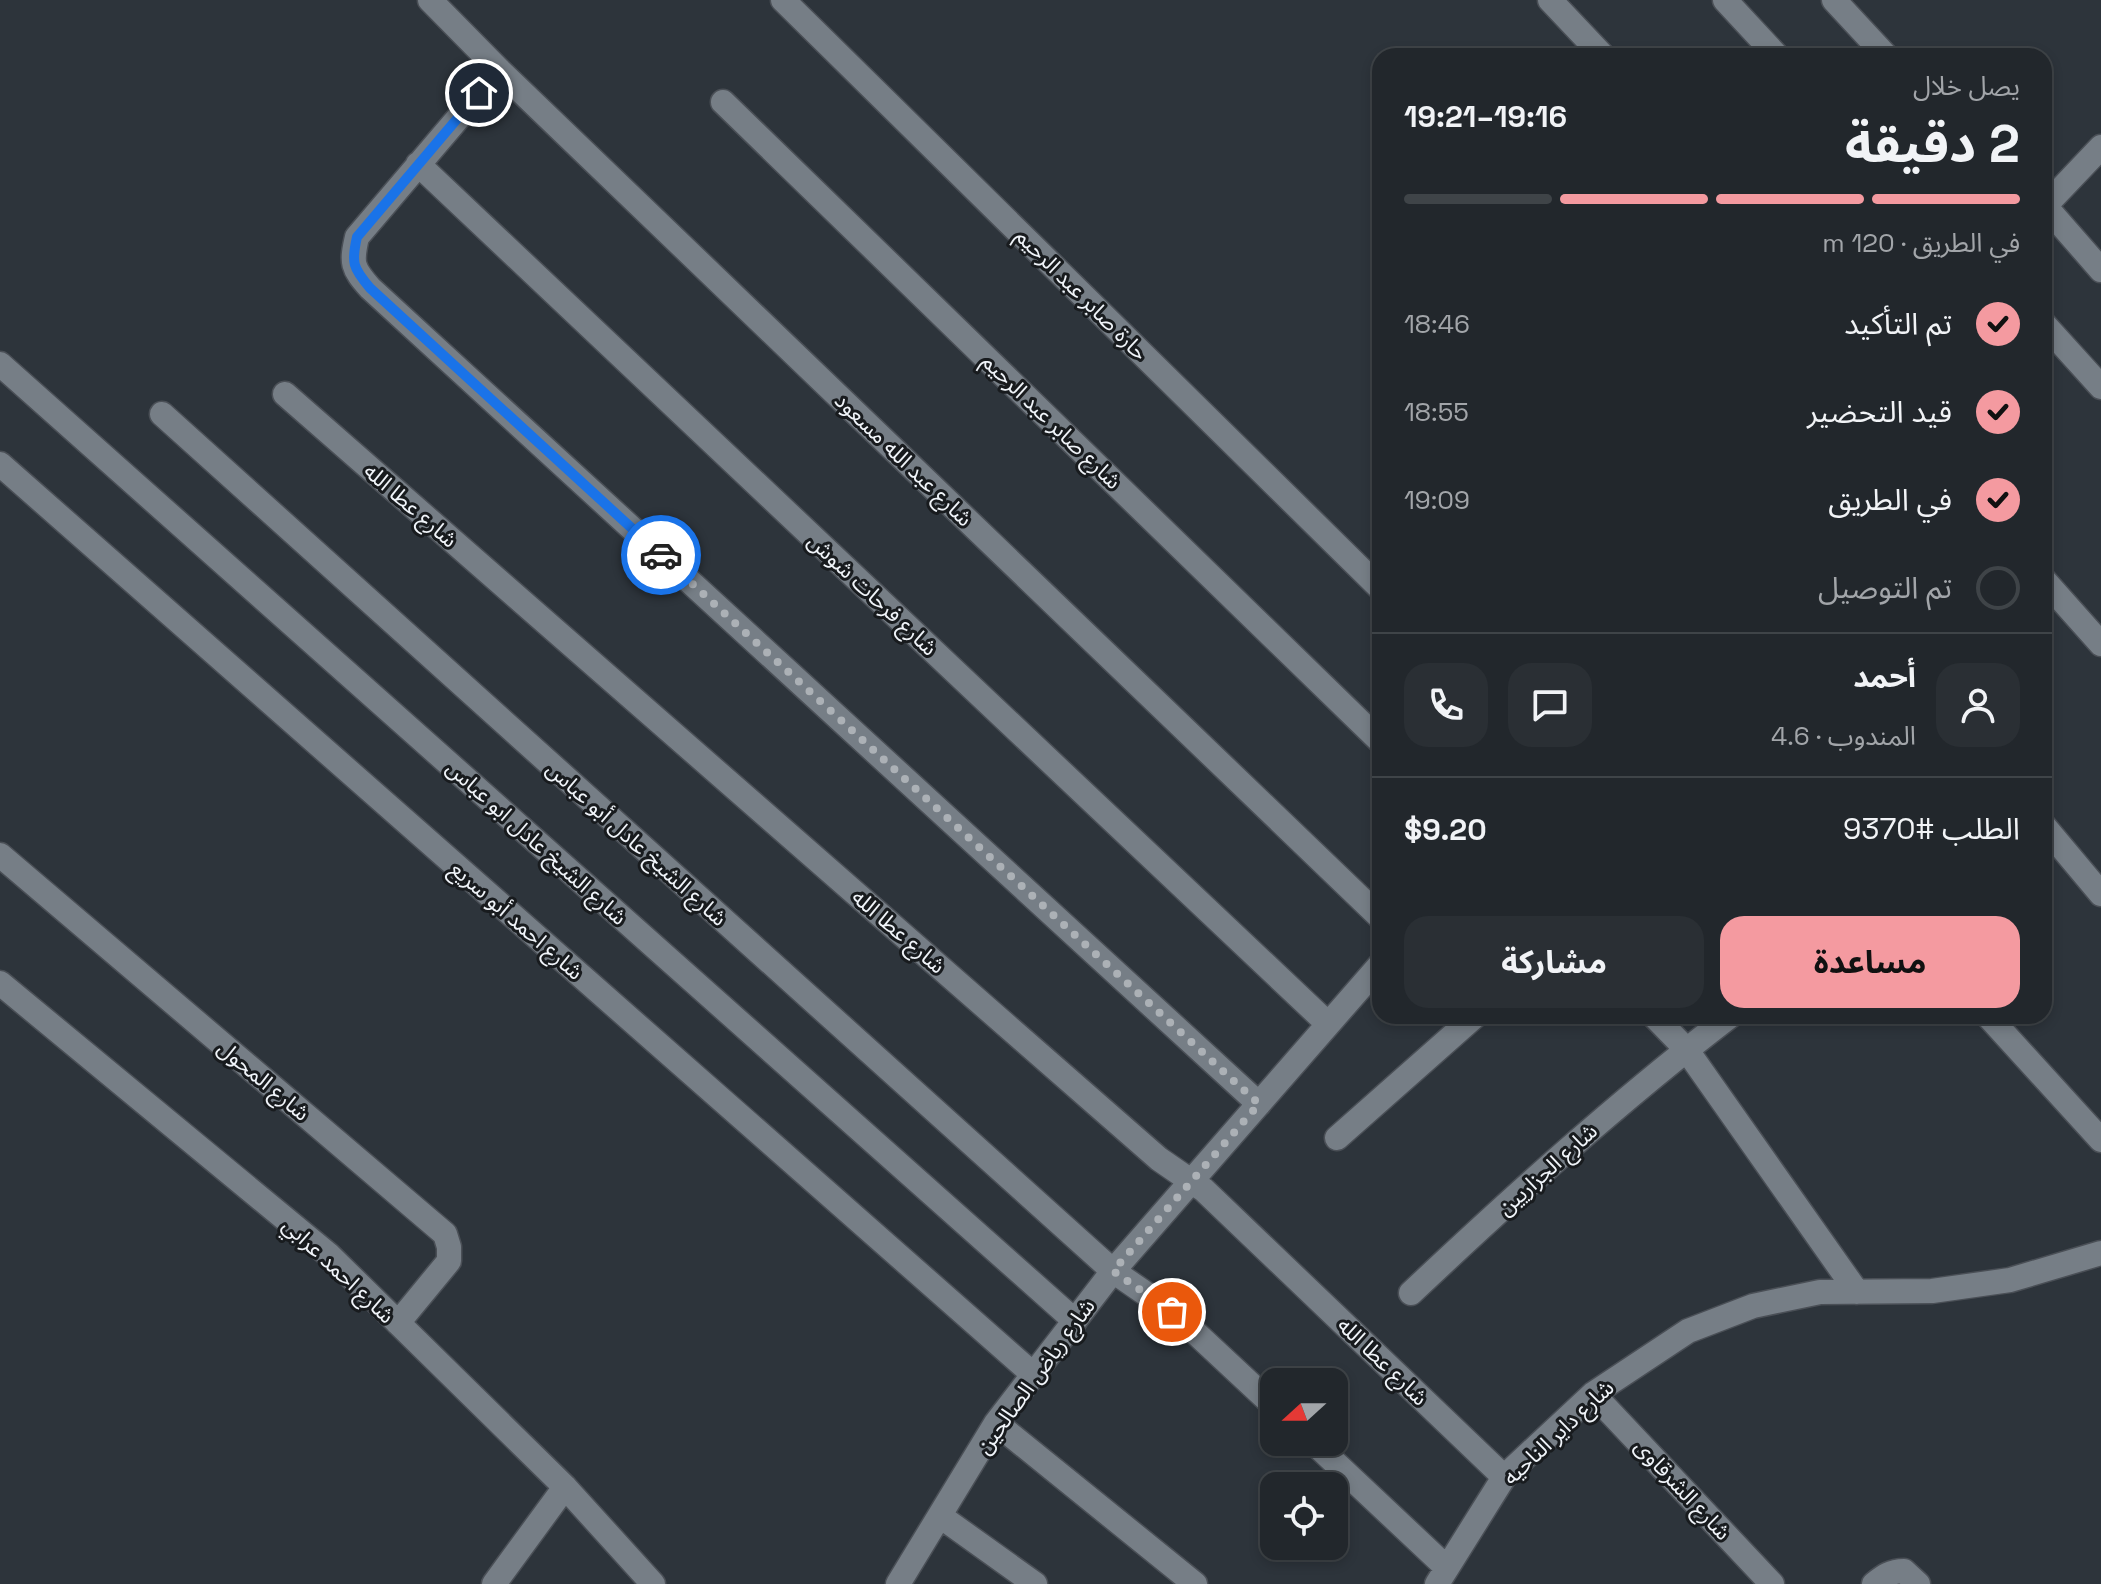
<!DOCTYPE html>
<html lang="ar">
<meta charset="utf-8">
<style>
:root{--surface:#22272c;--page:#2a2f34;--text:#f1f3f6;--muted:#a2a5a9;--line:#3f4448;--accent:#f49aa0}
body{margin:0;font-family:"Space Grotesk","Noto Sans Arabic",sans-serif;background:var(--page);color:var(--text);direction:rtl;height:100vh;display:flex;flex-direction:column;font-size:30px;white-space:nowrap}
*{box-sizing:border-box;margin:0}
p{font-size:26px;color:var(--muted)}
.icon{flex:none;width:44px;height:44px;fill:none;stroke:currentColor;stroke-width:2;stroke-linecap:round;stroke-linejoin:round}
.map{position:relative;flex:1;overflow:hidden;direction:ltr}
.drawer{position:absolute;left:1372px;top:48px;width:680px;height:976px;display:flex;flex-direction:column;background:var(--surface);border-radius:24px;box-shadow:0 4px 12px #0003,0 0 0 2px var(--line);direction:rtl}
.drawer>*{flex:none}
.needle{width:52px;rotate:249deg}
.buttons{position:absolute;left:1260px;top:1368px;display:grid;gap:16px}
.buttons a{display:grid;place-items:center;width:88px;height:88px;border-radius:16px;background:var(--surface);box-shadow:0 4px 12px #0003,0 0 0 2px var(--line);font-size:40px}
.pin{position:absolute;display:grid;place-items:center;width:68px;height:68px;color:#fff;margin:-34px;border:4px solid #fff;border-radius:50%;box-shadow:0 2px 8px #0007}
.courier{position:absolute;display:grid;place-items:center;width:80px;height:80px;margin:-40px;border:6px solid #1a73e8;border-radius:50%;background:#fff;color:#222;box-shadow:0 2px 10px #0007}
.head em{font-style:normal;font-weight:700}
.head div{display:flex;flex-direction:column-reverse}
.head{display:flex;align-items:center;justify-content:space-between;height:136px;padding:0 32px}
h1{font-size:52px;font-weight:700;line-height:60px}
.bar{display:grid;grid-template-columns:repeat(4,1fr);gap:12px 8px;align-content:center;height:96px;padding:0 32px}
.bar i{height:10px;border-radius:6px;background:var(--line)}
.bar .current{background:var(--accent)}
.bar p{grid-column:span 4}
.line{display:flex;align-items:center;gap:20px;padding:0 32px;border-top:2px solid var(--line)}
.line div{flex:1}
.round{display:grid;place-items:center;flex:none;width:84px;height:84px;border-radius:24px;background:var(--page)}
ol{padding:0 32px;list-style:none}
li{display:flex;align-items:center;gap:24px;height:88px}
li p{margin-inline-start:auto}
li .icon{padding:8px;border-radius:50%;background:var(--accent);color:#111;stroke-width:4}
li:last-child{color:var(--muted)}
li i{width:44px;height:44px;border:4px solid var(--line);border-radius:50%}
.cta{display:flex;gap:16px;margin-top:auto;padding:16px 32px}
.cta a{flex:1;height:92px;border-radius:24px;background:var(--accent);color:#111;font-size:32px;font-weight:700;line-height:92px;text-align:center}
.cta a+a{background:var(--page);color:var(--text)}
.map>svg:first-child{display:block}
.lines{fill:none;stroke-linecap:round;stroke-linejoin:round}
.minor-casing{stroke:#4a4f56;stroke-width:27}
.minor{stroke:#767e86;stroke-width:24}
.done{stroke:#acb1b6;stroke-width:8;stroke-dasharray:0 14.4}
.route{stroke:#1a73e8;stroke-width:10}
.labels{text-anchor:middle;stroke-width:6;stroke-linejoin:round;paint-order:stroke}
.street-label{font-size:22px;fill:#f0f4f9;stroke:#181b1e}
</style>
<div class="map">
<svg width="2101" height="1584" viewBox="0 0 2101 1584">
<rect width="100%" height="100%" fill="#2d343b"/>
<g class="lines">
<g class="minor-casing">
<path id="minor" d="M 430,0 L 499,70 L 1380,917
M 783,0 L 1380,588
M 1550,0 L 1603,56
M 1725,0 L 1777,56
M 1834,0 L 1886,56
M 499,70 L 357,237 C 351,263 352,268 370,288 L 1259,1104
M 723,102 L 1380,741
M 418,164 L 1327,1023
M 2045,206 L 2101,270
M 2044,207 L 2101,147
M 2044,324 L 2101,387
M 0,364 L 1075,1321
M 285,394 L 1159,1159 L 1204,1190 L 1504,1477
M 162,414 L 1113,1271 L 1158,1302 L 1185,1323 L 1274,1406
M 0,464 L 1034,1375
M 2044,580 L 2101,644
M 2044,826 L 2101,894
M 0,855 L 445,1234 L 449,1247 L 449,1261 L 398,1323
M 0,983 L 329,1255 L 565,1487 L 653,1584
M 1654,1016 L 1686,1049 L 1857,1292
M 1988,1016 L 2101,1140
M 1337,1138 L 1475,1016
M 1411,1293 C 1514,1196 1618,1102 1730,1016
M 1593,1394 L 1772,1584
M 996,1423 L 1195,1584
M 1313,1442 L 1447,1568
M 940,1516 L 1035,1584
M 494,1584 L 565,1487
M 898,1584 L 996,1423 L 1113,1271 L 1380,965
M 1437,1584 L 1504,1477 L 1593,1394 L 1688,1331 L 1753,1306 L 1820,1292 L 1932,1291 L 2010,1280 L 2101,1253
M 1874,1584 C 1884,1576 1891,1571 1904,1571 L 1918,1584"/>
</g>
<use href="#minor" class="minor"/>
</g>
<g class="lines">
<path class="done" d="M 661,555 L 1259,1104 L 1113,1271 L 1172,1312"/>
<path class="route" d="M 479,93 L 357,237 C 351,263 353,268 370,288 L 661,555"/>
</g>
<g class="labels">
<g class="street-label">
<text transform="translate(1082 294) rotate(45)" y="8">حارة صابر عبد الرحيم</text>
<text transform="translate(1052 421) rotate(44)" y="8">شارع صابر عبد الرحيم</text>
<text transform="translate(904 459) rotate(44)" y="8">شارع عبد الله مسعود</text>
<text transform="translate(411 505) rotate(41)" y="8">شارع عطا الله</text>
<text transform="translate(873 594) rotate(43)" y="8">شارع فرحات شوش</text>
<text transform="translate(537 842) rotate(42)" y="8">شارع الشيخ عادل ابو عباس</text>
<text transform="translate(637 843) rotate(42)" y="8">شارع الشيخ عادل أبو عباس</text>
<text transform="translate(517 920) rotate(41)" y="8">شارع احمد أبو سريع</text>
<text transform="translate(899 931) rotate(41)" y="8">شارع عطا الله</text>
<text transform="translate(264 1080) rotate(40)" y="8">شارع المحول</text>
<text transform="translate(1547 1169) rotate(-42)" y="8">شارع الجزاريين</text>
<text transform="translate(339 1270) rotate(43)" y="8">شارع احمد عرابي</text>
<text transform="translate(1383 1361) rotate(44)" y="8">شارع عطا الله</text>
<text transform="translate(1035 1376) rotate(-54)" y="8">شارع رياض الصالحين</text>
<text transform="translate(1558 1432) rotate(-43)" y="8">شارع داير الناحيه</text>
<text transform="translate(1683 1489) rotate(47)" y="8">شارع الشرقاوى</text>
</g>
</g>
</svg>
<div class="buttons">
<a><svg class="needle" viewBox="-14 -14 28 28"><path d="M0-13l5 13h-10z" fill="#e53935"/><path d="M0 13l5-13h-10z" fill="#a2a5a9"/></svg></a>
<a><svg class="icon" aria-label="locate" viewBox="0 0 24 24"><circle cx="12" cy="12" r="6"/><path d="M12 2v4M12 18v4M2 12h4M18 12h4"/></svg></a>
</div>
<div class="pin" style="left:1172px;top:1312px;background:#ea580c"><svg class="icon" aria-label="bag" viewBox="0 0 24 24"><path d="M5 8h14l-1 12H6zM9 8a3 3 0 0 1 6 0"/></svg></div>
<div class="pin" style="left:479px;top:93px;background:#1f2937"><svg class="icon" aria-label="home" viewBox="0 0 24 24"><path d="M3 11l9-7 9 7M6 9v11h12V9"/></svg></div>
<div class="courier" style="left:661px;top:555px"><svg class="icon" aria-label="car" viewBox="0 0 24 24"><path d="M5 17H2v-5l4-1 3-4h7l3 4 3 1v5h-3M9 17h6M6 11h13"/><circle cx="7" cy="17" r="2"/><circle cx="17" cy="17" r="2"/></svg></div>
<section class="drawer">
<div class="head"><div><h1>2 دقيقة</h1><p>يصل خلال</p></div><em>19:16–19:21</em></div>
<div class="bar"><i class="current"></i><i class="current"></i><i class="current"></i><i></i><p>في الطريق · 120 m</p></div>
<ol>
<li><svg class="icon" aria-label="check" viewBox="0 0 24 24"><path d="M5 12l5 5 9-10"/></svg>تم التأكيد<p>18:46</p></li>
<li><svg class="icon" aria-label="check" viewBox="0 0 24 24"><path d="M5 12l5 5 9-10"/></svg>قيد التحضير<p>18:55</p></li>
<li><svg class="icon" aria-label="check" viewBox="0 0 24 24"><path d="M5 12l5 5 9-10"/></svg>في الطريق<p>19:09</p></li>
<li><i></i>تم التوصيل</li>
</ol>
<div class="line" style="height:144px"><a class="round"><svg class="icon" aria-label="person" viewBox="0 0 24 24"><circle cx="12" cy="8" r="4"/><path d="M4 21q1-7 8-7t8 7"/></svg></a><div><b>أحمد</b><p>المندوب · 4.6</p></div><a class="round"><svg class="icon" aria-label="chat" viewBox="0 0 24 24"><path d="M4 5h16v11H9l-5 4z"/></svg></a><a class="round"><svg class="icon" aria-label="phone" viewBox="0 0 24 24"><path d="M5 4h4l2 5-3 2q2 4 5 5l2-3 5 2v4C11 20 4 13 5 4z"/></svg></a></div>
<div class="line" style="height:104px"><div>الطلب #9370</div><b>$9.20</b></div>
<div class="cta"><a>مساعدة</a><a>مشاركة</a></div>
</section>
</div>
